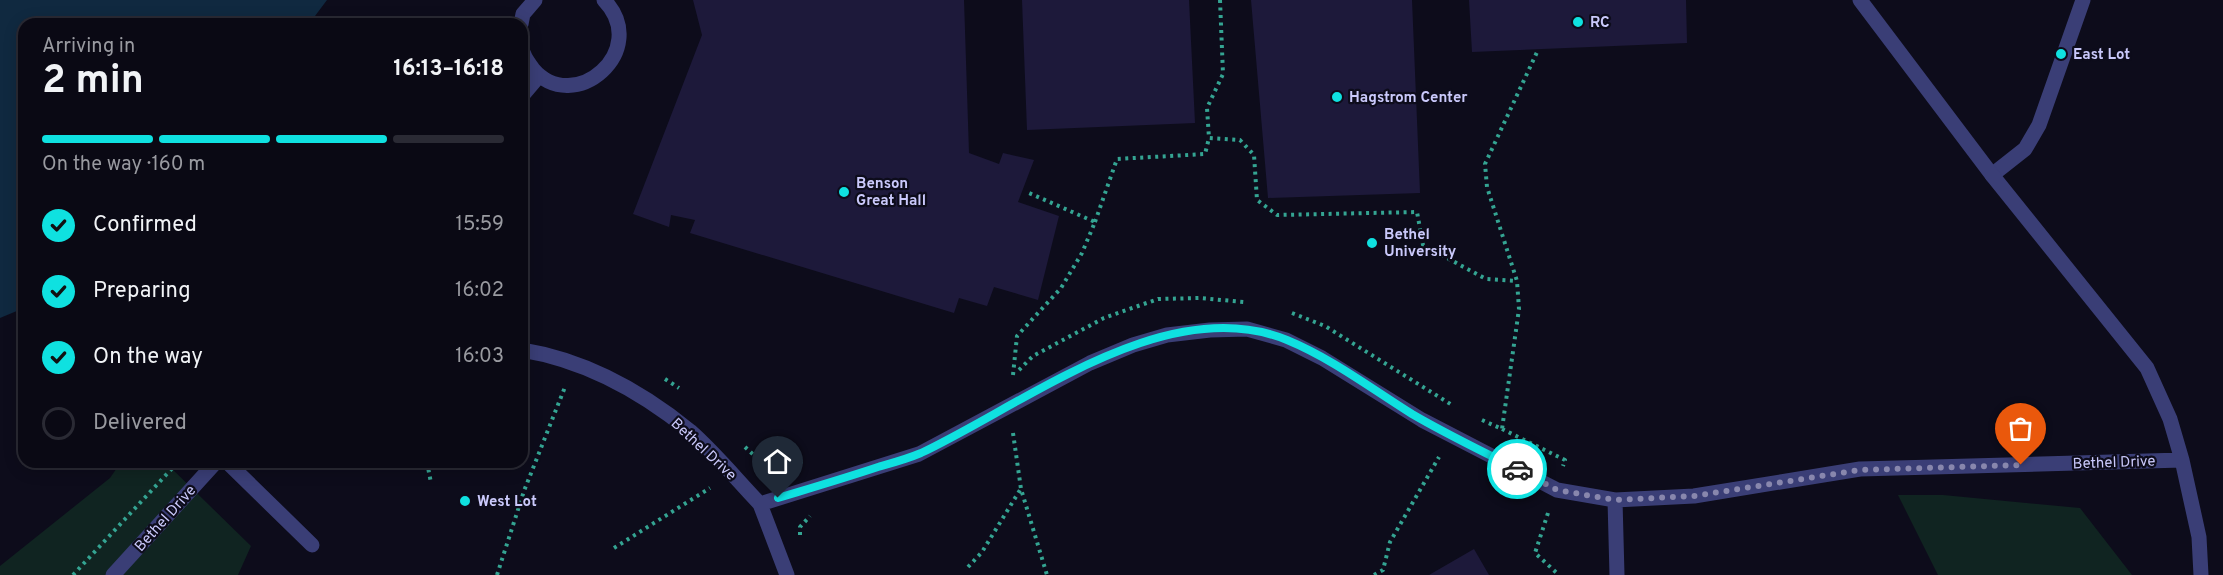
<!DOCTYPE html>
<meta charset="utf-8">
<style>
:root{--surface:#0a0914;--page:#181722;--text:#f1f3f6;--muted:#999aa0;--line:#2a2a34;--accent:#0fe1e0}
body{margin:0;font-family:Overpass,sans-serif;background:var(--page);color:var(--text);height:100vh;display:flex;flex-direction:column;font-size:22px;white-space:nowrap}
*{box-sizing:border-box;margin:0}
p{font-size:20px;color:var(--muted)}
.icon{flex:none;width:33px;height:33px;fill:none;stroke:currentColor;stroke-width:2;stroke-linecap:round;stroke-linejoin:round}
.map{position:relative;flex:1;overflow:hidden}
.details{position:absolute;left:18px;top:18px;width:510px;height:450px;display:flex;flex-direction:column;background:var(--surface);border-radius:18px;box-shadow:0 3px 15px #0003,0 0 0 2px var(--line)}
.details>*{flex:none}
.pin{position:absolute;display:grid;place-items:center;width:51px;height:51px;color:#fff;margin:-62px -26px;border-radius:50% 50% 50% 0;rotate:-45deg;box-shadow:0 0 6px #0007}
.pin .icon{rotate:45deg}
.courier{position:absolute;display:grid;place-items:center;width:60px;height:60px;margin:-30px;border:4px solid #0fe1e0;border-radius:50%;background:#fff;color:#222;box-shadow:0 2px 8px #0007}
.headline em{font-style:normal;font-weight:700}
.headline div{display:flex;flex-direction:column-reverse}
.headline{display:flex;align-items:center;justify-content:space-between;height:102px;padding:0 24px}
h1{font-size:39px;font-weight:700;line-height:45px}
.bar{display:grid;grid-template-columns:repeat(4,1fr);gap:9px 6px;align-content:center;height:72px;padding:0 24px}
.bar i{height:8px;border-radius:4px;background:var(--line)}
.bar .active{background:var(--accent)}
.bar p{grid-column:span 4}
ol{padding:0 24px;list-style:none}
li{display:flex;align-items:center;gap:18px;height:66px}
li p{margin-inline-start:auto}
li .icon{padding:6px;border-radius:50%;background:var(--accent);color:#111;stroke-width:4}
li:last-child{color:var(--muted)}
li i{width:33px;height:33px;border:3px solid var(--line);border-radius:50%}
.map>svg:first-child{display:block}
.green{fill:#102421}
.water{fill:#102940}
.building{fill:#1d193a}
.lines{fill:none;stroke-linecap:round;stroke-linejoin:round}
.path{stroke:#34a492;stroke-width:4;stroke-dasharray:3 4.5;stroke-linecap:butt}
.service{stroke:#3a3e76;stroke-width:15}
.minor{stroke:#3a3e76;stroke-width:15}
.done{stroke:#8887ad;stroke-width:6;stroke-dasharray:0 10.8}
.route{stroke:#0fe1e0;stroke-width:8}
.poi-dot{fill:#0fe1e0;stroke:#0d0c1b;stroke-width:2}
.labels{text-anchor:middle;stroke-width:4.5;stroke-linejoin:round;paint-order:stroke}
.poi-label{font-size:15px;font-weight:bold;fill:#cac9fb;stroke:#0d0c1b;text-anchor:start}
.street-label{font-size:15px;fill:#cac9fb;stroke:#0d0c1b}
</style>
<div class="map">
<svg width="2223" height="575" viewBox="0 0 2223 575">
<rect width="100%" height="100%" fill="#0d0c1b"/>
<path class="green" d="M 121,462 L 165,462 L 251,546 L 238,575 L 0,575 L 0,566 L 110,478 Z
M 1898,495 L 1943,495 L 2080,508 L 2132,575 L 1938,575 Z"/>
<path class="water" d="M 0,0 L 327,0 L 309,24 L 24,24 L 24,308 L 0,318 Z"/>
<path class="building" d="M 693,0 L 964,0 L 969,153 L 999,164 L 1003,153 L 1034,160 L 1018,202 L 1059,216 L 1038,300 L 994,287 L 987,306 L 959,298 L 954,313 L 690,233 L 695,220 L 671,215 L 669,227 L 633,214 L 702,35 Z
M 1022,0 L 1189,0 L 1195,123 L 1027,130 Z
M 1251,0 L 1412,0 L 1420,193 L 1268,198 Z
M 1469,0 L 1686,0 L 1687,43 L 1472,52 Z
M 1474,549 L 1489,575 L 1429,575 Z"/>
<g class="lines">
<path class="path" d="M 1220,0 L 1223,74 L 1207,108 L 1209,138 L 1240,140 L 1254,155 L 1257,200 L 1277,215 L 1417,212 L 1423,245 L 1486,279 L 1517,281
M 1095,222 L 1117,159 L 1205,154 L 1209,138
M 1292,313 L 1325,326 L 1452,405
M 1019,370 L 1033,356 L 1104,318 L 1158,299 L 1199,298 L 1244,302
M 1013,375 L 1017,336 L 1061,288 L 1082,253 L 1095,222 L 1029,193
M 665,379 L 679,388
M 1482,420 L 1502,429 L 1519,309 L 1517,281 L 1487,187 L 1485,164 L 1538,50
M 1502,429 L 1565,460 L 1563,466
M 1013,433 L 1021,489 L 1047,575
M 745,447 L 758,459 L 791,464 L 804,461
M 427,462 L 431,483
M 1548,513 L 1535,553 L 1559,575
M 800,535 L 800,527 L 810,516
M 614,548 L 710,488
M 968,567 L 982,552 L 1020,490
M 73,575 L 178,462
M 497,575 L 524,491 L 565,387
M 1374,575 L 1383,570 L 1390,542 L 1439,457"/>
<path class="service" d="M 521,24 L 523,14 L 535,0
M 522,49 C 524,58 528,62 533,69 C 574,117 652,50 604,0
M 522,96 L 539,76
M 1992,175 L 2025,149 L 2039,125 L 2083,0
M 227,462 L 312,545"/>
<path class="minor" d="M 1860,0 L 1992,175 L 2147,368 L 2170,419 L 2182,460 L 2199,537 L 2201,575
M 522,350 C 584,360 642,392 690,431 C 715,453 737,480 760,504 L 919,454 L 1090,363 L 1133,345 L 1167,335 L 1210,330 L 1247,329 L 1286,340 L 1322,358 L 1422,420 L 1557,490 L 1615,500 L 1694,496 L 1860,469 L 2182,460
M 1615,500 L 1617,575
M 760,504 L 787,575
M 113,575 L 216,462"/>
</g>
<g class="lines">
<path class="done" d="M 1517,469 L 1557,490 L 1615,500 L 1694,496 L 1860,470 L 2021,465"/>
<path class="route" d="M 778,498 C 811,488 845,478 878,467 C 892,463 907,459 921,453 C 1025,404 1167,291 1287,340 C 1331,358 1372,389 1412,414 C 1446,434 1482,451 1517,469"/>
</g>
<g class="poi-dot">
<circle cx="1578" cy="22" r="6"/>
<circle cx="2061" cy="54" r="6"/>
<circle cx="1337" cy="97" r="6"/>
<circle cx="844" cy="192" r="6"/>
<circle cx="1372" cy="243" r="6"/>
<circle cx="465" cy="501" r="6"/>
</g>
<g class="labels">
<g class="poi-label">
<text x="1590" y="27">RC</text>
<text x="2073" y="59">East Lot</text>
<text x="1349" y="102">Hagstrom Center</text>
<text x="856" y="188">Benson<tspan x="856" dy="17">Great Hall</tspan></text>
<text x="1384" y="239">Bethel<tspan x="1384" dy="17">University</tspan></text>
<text x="477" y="506">West Lot</text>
</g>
<g class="street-label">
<text transform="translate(704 449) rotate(43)" y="5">Bethel Drive</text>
<text transform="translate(2114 462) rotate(-2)" y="5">Bethel Drive</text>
<text transform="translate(165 518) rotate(-48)" y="5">Bethel Drive</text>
</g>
</g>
</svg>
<div class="pin" style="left:2021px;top:465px;background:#ea580c"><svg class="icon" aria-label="bag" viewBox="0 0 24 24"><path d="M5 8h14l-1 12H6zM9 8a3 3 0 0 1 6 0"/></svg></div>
<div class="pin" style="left:778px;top:498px;background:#1f2937"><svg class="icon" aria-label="home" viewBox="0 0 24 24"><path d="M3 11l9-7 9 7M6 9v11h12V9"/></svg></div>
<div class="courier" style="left:1517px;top:469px"><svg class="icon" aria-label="car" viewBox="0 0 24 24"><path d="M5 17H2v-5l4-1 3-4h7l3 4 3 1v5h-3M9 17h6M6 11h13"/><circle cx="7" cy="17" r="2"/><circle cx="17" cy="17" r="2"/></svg></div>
<section class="details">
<div class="headline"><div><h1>2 min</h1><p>Arriving in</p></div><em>16:13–16:18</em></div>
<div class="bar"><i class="active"></i><i class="active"></i><i class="active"></i><i></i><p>On the way · 160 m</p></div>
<ol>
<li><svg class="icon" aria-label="check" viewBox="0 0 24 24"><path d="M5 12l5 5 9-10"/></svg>Confirmed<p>15:59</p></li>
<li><svg class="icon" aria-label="check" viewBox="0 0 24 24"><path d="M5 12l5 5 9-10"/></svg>Preparing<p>16:02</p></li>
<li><svg class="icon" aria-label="check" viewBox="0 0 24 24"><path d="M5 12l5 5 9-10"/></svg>On the way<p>16:03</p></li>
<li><i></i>Delivered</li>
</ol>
</section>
</div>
